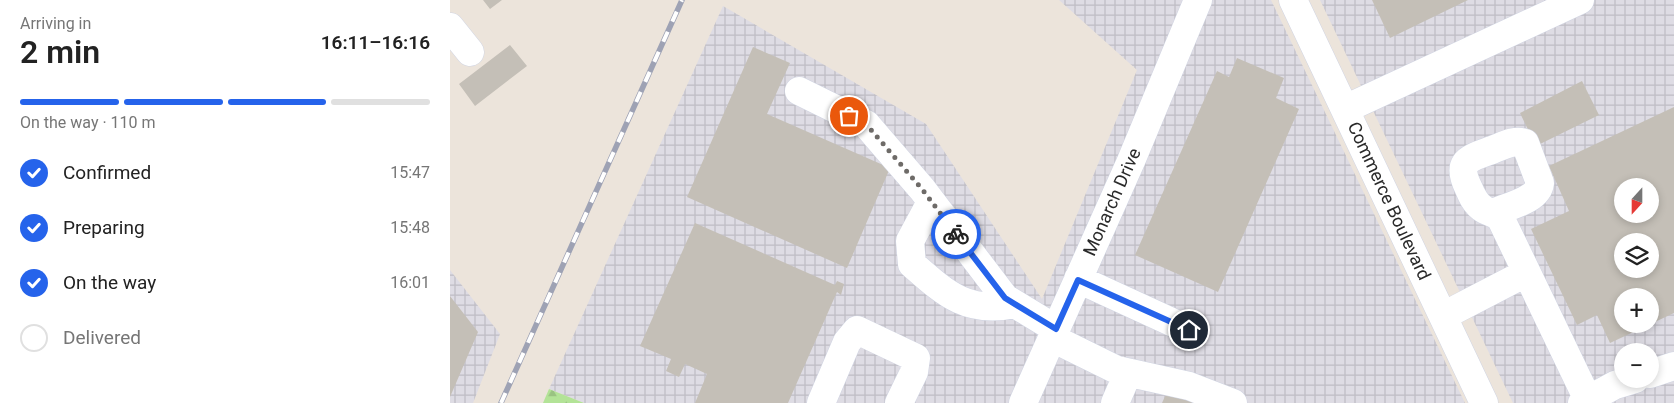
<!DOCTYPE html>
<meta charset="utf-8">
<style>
:root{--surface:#fff;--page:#f2f2f2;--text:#222;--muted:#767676;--line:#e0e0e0;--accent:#2563eb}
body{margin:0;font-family:Roboto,sans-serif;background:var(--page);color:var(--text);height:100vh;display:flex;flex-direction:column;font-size:19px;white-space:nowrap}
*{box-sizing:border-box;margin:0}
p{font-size:16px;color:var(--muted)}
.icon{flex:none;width:28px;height:28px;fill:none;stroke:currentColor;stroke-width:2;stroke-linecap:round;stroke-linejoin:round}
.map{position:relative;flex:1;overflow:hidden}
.panel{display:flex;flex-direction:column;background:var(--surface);width:450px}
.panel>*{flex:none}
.needle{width:32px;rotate:201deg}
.tools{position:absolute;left:1164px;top:178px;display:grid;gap:10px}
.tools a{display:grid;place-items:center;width:45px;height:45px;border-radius:50%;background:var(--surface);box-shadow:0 2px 8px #0003;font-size:25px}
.pin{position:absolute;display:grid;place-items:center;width:42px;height:42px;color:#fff;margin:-21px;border:2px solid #fff;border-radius:50%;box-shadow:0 1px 5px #0007}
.courier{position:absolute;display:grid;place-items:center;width:50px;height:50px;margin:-25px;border:4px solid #2563eb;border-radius:50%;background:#fff;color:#222;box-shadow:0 1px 6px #0007}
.summary em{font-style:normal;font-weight:600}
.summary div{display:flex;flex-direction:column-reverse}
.summary{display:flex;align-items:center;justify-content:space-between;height:85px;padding:0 20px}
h1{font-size:32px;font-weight:600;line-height:38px}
.bar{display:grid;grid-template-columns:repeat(4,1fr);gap:8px 5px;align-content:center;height:60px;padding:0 20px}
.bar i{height:6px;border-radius:4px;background:var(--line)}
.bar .active{background:var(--accent)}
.bar p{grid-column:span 4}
ol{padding:0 20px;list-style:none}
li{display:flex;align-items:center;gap:15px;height:55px}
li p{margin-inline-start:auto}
li .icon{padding:5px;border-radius:50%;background:var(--accent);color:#fff;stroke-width:4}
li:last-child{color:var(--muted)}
li i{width:28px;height:28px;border:2px solid var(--line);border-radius:50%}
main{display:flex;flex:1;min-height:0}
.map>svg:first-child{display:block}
.industrial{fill:url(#industrial-grid);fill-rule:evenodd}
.forest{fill:url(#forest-firs)}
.building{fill:#c4bfb7;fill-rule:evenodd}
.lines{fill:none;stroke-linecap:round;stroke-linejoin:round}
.minor-casing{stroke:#d1d5e3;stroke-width:29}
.minor{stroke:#fff;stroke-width:28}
.rail-casing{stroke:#9ea2b4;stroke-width:5.5}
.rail{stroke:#fff;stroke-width:4;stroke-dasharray:11;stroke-linecap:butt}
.done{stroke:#6e6b68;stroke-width:5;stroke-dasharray:0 9}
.route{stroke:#2563eb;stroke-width:6}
.labels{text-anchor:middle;stroke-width:5;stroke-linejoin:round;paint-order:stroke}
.street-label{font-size:18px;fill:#2a2a2a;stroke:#fff}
</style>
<main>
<section class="panel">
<div class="summary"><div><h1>2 min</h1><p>Arriving in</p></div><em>16:11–16:16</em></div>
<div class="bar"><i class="active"></i><i class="active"></i><i class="active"></i><i></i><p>On the way · 110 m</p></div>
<ol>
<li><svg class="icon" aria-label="check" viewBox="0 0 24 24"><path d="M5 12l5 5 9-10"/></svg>Confirmed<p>15:47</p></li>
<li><svg class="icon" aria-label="check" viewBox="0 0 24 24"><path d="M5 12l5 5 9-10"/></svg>Preparing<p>15:48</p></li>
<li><svg class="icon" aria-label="check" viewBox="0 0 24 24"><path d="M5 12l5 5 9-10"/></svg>On the way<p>16:01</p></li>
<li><i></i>Delivered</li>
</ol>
</section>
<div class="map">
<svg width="1224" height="403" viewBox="0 0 1224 403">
<defs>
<pattern id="industrial-grid" width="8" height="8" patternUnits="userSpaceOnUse" patternTransform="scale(1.25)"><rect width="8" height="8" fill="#dedce4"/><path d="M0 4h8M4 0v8" fill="none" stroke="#bfbdc4"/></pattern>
<pattern id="forest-firs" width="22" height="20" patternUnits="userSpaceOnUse" patternTransform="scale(1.25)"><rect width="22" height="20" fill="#b3e397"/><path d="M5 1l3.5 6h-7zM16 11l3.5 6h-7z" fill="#9ac382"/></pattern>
</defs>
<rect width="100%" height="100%" fill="#ece4db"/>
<path class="industrial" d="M 609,0 L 821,0 L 1015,403 L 134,403 L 99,389 L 273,6 L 476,124 L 592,299 L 687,70 Z
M 870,0 L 1224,0 L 1224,403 L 1063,403 ZM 1172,186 L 1200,186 L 1200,214 L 1172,214 ZM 1172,241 L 1200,241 L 1200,269 L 1172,269 ZM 1172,296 L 1200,296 L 1200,324 L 1172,324 ZM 1172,351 L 1200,351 L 1200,379 L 1172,379 Z
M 0,270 L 50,334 L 23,403 L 0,403 Z"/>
<path class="forest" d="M 99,389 L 134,403 L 93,403 Z"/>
<path class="building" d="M 33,0 L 52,0 L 40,9 Z
M 922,0 L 1018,0 L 940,38 Z
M 60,45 L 77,66 L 25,106 L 9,84 Z
M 303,47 L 340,63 L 317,114 L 440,168 L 397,268 L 237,197 Z
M 787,58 L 834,78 L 826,98 L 849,109 L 768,292 L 685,255 L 767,71 L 779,77 Z
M 1132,81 L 1149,115 L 1086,146 L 1070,113 Z
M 1224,107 L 1224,313 L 1160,343 L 1147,315 L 1127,325 L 1081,229 L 1119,211 L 1099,166 ZM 1172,186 L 1200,186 L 1200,214 L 1172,214 ZM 1172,241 L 1200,241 L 1200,269 L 1172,269 ZM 1172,296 L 1200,296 L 1200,324 L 1172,324 Z
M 245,223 L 385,285 L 387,281 L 394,284 L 391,295 L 387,292 L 338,403 L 245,403 L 257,374 L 235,364 L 229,377 L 216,371 L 221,359 L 190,346 Z
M 0,296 L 28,332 L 0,397 Z
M 718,390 L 747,403 L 712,403 Z"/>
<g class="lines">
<g class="minor-casing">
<path id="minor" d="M 843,0 L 1034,403
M 0,27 L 20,52
M 349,91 L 416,124 L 472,189 L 555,298 L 606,329
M 895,109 L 1130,0
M 481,202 L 460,241 L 462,264 C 496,294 517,314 565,304
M 1045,212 C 1059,206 1088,200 1090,183 L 1075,143 C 1064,139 1053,146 1042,150 C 1018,159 1005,161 1019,189 C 1022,196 1025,203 1032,208 C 1038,213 1045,212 1051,219 L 1138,400
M 628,279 L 739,330
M 993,316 L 1076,273
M 602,338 L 667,370 L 739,386 L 783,403
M 1200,374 L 1224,366
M 371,403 L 397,342 L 407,330 L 466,358 L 464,372 L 449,403
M 573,403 L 681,161 L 748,0
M 665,403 L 678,373
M 1132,403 L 1165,385 L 1185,379"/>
</g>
<use href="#minor" class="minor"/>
<g class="rail-casing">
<path id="rail" d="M 51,403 L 232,0"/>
</g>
<use href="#rail" class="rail"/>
</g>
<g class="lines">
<path class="done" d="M 399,116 L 416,124 L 472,189 L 506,234"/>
<path class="route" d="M 506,234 L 555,298 L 606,329 L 628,280 L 739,330"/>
</g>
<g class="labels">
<g class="street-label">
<text transform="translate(939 201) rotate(65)" y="6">Commerce Boulevard</text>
<text transform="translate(662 202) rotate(-66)" y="6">Monarch Drive</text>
</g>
</g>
</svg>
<div class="tools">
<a><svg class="needle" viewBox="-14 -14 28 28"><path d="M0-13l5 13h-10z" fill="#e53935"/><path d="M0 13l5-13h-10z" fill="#767676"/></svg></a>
<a><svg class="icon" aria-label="layers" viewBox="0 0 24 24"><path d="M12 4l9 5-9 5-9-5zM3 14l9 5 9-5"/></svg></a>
<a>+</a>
<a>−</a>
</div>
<div class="pin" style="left:399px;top:116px;background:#ea580c"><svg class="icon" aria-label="bag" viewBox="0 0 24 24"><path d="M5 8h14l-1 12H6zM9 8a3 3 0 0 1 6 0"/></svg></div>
<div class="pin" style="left:739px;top:330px;background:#1f2937"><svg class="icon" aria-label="home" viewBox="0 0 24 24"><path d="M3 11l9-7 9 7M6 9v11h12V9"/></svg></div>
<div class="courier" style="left:506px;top:234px"><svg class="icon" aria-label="bike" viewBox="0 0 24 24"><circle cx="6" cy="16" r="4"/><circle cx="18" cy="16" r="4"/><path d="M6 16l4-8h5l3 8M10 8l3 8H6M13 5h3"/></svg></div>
</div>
</main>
